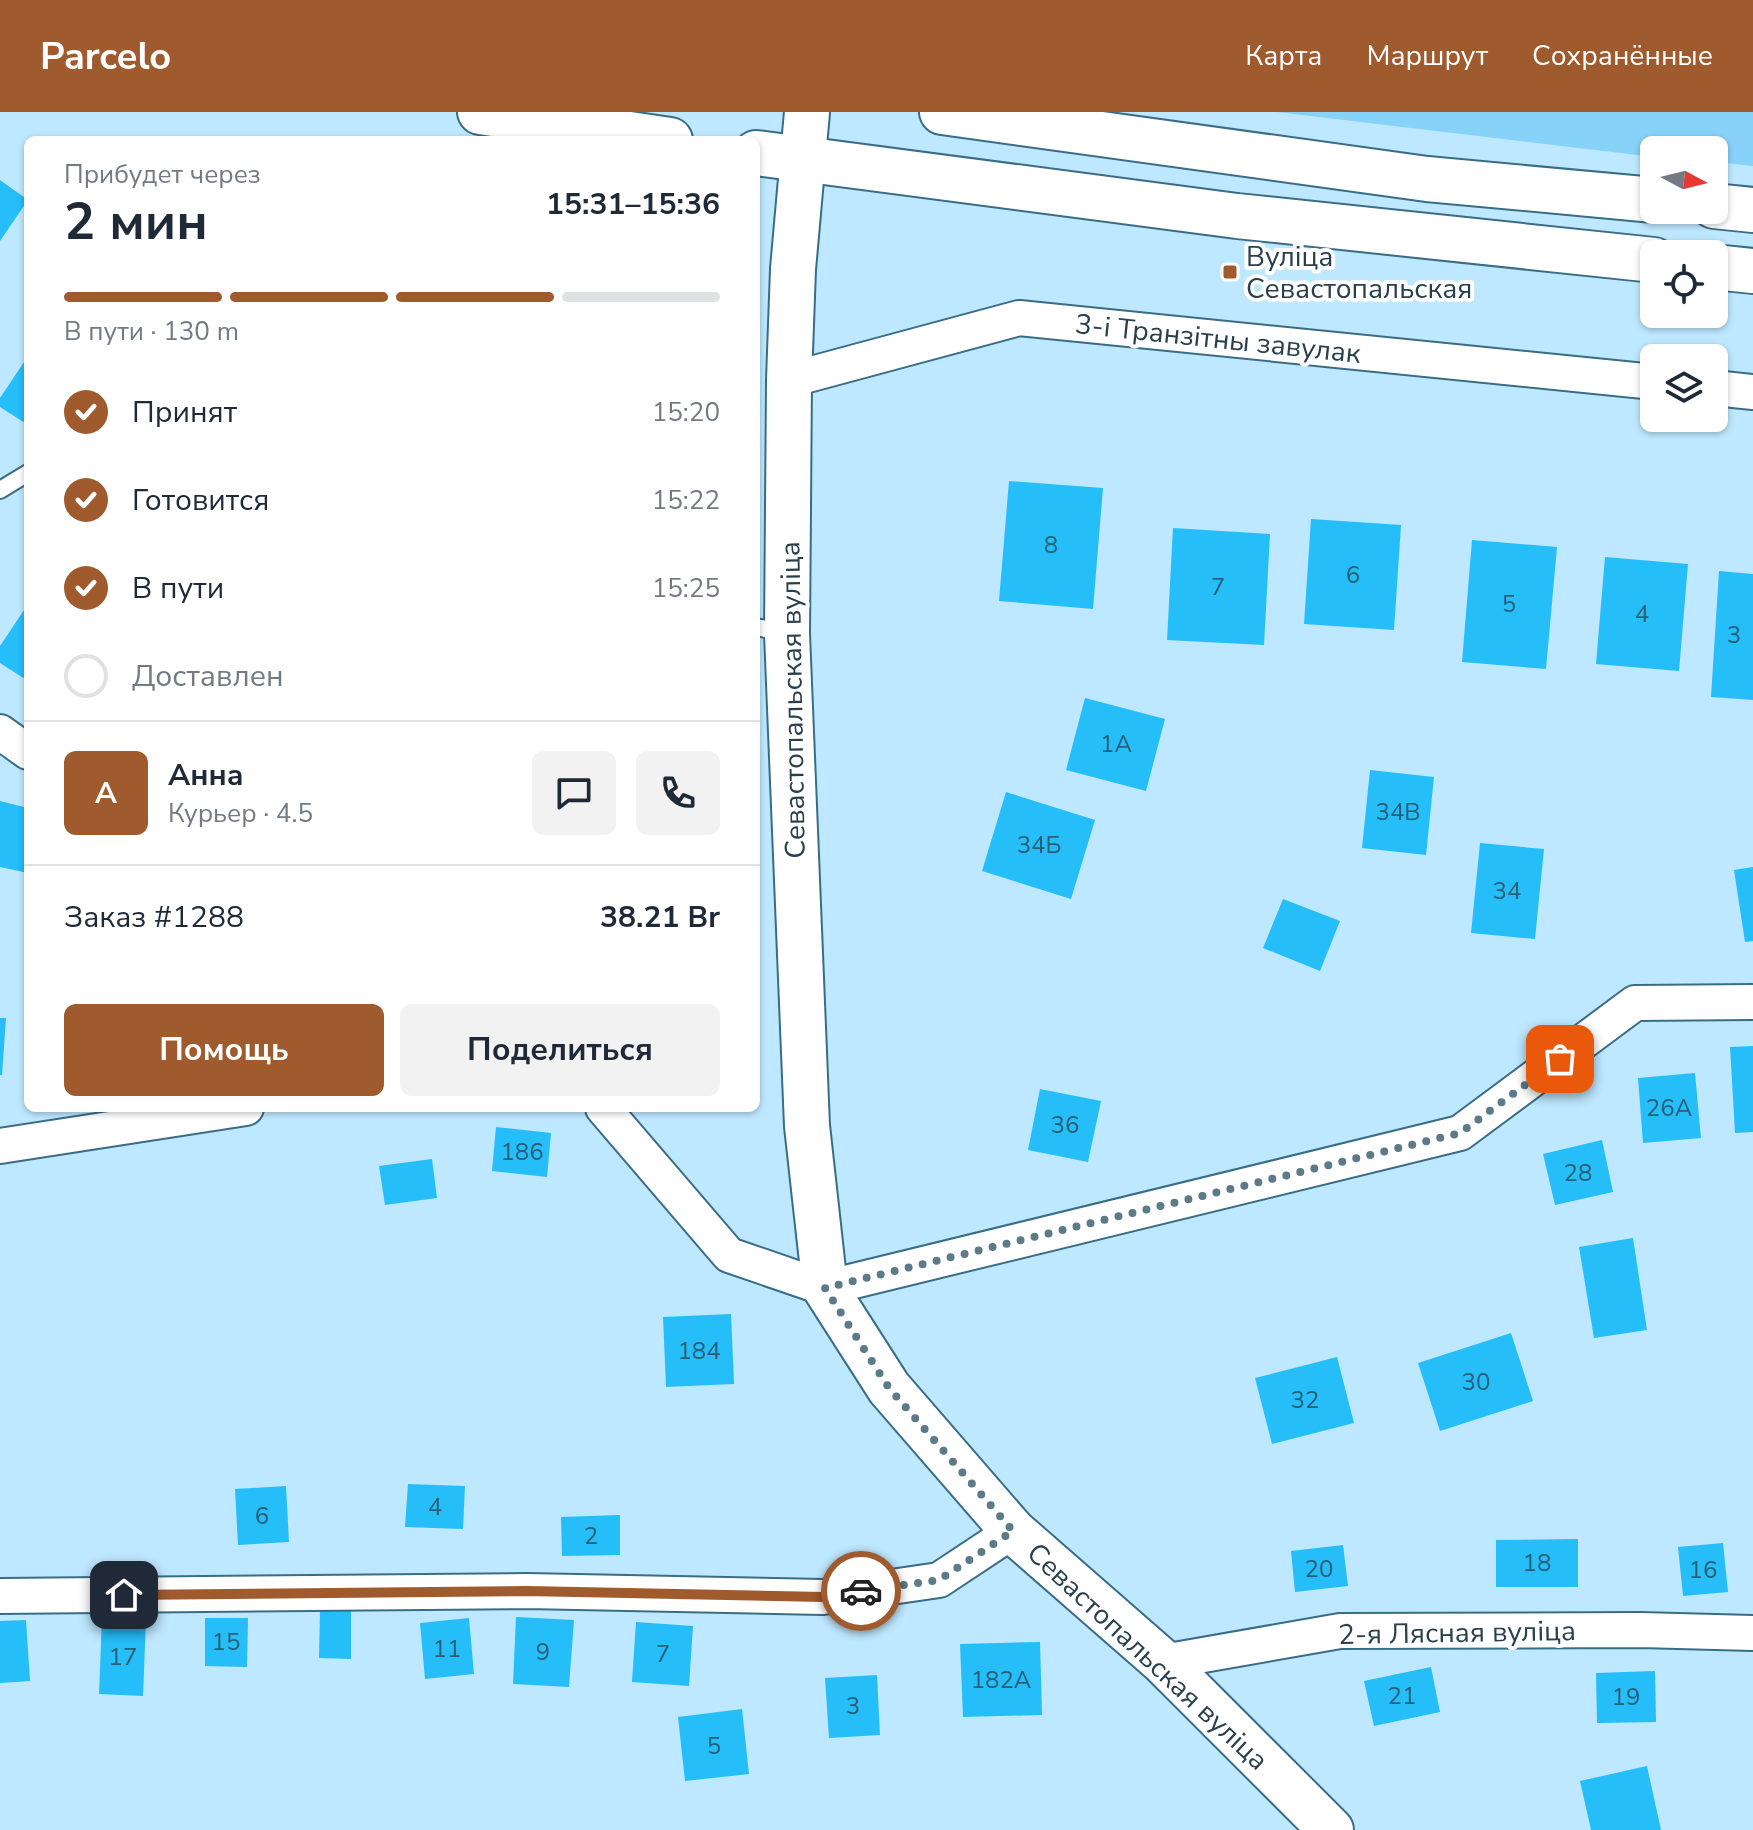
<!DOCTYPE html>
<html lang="ru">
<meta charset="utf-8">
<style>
:root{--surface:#fff;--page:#f2f2f3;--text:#1f2937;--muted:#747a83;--line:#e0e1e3;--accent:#9f5a2e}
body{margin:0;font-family:"Nunito Sans",sans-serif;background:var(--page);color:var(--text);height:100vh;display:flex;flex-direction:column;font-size:30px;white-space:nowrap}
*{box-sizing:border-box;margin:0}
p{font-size:26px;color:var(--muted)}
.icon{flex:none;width:44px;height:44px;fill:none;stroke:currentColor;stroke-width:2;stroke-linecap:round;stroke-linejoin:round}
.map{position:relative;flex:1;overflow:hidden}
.side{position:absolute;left:24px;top:24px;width:736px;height:976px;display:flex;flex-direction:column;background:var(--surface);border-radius:12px;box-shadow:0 2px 6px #0004}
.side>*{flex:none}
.needle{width:52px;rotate:97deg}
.buttons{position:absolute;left:1640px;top:24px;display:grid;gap:16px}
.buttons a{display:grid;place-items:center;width:88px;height:88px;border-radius:12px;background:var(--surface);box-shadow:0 2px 6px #0004;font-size:40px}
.pin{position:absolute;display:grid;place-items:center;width:68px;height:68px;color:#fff;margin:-34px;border-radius:16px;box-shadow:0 4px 12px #0006}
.courier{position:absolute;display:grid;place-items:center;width:80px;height:80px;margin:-40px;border:6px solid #9f5a2e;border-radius:50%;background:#fff;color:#222;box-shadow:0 2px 10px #0007}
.head em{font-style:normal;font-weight:700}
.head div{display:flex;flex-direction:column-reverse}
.head{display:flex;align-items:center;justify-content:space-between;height:136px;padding:0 40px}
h1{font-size:52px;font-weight:700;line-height:60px}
.bar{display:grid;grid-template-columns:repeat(4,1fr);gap:12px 8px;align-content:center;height:96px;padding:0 40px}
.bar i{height:10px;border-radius:6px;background:var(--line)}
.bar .current{background:var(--accent)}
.bar p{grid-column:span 4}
.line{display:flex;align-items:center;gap:20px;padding:0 40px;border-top:2px solid var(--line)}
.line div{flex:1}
.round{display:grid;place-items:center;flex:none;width:84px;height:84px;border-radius:12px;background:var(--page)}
ol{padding:0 40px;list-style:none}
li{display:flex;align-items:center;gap:24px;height:88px}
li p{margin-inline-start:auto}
li .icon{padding:8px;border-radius:50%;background:var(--accent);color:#fff;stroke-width:4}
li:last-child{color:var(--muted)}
li i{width:44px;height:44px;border:4px solid var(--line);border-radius:50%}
.button{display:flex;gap:16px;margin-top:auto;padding:16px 40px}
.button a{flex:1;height:92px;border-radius:12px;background:var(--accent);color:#fff;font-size:32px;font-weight:700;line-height:92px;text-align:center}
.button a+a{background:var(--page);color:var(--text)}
header{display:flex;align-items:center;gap:48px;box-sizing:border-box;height:112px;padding:0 40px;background:var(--accent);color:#fff}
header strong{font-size:38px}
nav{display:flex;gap:44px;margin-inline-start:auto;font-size:28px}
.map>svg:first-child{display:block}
.green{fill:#87d2f8}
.building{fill:#25bef9}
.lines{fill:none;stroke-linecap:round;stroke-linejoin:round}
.lane-casing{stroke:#396d86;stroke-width:20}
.street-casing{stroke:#396d86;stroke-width:38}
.secondary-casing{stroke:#396d86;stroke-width:48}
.primary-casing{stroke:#396d86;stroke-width:48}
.lane{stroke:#fff;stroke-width:16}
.street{stroke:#fff;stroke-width:34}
.secondary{stroke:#fff;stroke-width:44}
.primary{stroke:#fff;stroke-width:44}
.done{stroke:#5d7a89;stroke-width:8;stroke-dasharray:0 14.4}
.route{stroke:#9f5a2e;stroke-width:10}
.poi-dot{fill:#9f5a2e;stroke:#fff;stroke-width:3}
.labels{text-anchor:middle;stroke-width:8;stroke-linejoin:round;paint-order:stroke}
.number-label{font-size:24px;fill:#285f76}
.poi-label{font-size:28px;fill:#293f4a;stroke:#fff;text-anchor:start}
.street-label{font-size:28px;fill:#293f4a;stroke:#fff}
</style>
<header>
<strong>Parcelo</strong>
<nav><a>Карта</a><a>Маршрут</a><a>Сохранённые</a></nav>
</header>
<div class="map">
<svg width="1753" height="1718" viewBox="0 0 1753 1718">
<rect width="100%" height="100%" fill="#bee8ff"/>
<path class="green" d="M 1277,0 L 1753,0 L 1753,54 L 1714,50 L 1714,38 L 1654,38 L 1654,45 Z"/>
<path class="building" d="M 0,68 L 28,88 L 0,129 Z
M 28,244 L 28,313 L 0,295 L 0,286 Z
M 1009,369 L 1103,376 L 1093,497 L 999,489 Z
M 1311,407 L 1401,413 L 1394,518 L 1304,512 Z
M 1173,416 L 1270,422 L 1264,533 L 1167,528 Z
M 1472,428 L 1557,435 L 1546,557 L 1462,550 Z
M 1605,445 L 1688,452 L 1679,559 L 1596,552 Z
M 1719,459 L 1753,462 L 1753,588 L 1711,585 Z
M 28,492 L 28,569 L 0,551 L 0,534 Z
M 1085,586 L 1165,607 L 1146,679 L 1066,658 Z
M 1370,658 L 1434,665 L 1426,743 L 1362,736 Z
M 1006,680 L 1095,708 L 1071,787 L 982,759 Z
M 0,689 L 28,696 L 28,761 L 0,755 Z
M 1480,731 L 1544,737 L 1535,827 L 1471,821 Z
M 1753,755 L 1753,829 L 1745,830 L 1734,758 Z
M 1283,787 L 1340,809 L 1320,859 L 1263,836 Z
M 0,906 L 6,906 L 2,963 L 0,963 Z
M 1753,934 L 1753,1020 L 1735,1021 L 1730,935 Z
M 1695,961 L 1701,1026 L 1643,1031 L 1638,966 Z
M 1040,977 L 1101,989 L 1088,1050 L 1028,1038 Z
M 496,1015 L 551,1021 L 547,1065 L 492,1059 Z
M 1602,1028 L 1613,1080 L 1555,1093 L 1543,1042 Z
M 432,1047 L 437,1086 L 385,1093 L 379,1054 Z
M 1633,1126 L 1647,1218 L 1594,1226 L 1579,1135 Z
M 731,1202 L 734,1272 L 666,1275 L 663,1205 Z
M 1511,1221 L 1533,1289 L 1440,1319 L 1418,1251 Z
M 1337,1245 L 1354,1311 L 1272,1332 L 1255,1266 Z
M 408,1372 L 465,1374 L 463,1417 L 405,1415 Z
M 286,1374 L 289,1430 L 238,1433 L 235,1377 Z
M 620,1403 L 620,1443 L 562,1444 L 561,1405 Z
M 1578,1427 L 1578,1475 L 1496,1475 L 1496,1428 Z
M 1723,1431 L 1728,1480 L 1683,1484 L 1678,1435 Z
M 1343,1433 L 1348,1474 L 1295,1480 L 1291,1439 Z
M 320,1497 L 351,1497 L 351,1547 L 319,1546 Z
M 516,1505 L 574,1508 L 569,1575 L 513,1572 Z
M 102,1506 L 146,1508 L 143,1584 L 99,1582 Z
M 205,1506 L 248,1506 L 247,1555 L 205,1554 Z
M 469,1506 L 474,1562 L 425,1567 L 420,1511 Z
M 26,1508 L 30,1569 L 0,1571 L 0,1509 Z
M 636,1510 L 693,1514 L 689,1574 L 632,1570 Z
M 1040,1530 L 1042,1603 L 963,1605 L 960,1532 Z
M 1431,1555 L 1440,1600 L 1374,1614 L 1364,1569 Z
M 1655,1559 L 1656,1610 L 1597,1611 L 1596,1561 Z
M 877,1563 L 880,1623 L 829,1626 L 825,1566 Z
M 742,1597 L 749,1662 L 685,1669 L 678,1605 Z
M 1647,1654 L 1661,1718 L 1591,1718 L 1580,1669 Z"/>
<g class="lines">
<g class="lane-casing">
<path id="lane" d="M 0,378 L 28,361
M 756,515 L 785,521"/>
</g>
<g class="street-casing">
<path id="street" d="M 789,268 L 1019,206 L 1654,270
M 1714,276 L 1753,280
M 0,620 L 28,640
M 603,996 L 729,1143 L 825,1176 L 1460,1021 L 1635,891 L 1753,890
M 0,1034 L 246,996
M 0,1484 L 527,1479 L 823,1485 L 939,1468 L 1013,1419
M 1163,1550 L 1340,1519 L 1640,1518 L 1753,1521"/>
</g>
<g class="secondary-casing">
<path id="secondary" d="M 807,0 L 793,157 L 789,268 L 787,522 L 807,1014 L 825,1176 L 889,1276 L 1013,1419 L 1163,1550 L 1331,1718"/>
</g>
<g class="primary-casing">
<path id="primary" d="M 480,0 L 670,28
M 942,0 L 1427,67 L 1654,88
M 756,41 L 1237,104 L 1654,148
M 1714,94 L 1753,98
M 1714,155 L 1753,159"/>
</g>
<use href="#lane" class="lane"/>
<use href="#street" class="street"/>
<use href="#secondary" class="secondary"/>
<use href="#primary" class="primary"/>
</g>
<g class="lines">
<path class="done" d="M 861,1479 L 939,1468 L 1013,1419 L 889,1276 L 825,1176 L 1460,1021 L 1560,947"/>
<path class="route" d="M 124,1483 L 527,1479 L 823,1485 L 861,1479"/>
</g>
<rect class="poi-dot" x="1222" y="152" width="16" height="16" rx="4"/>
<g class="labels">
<g class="number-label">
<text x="1051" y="441">8</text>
<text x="1353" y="471">6</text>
<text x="1218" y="483">7</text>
<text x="1509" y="500">5</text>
<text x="1642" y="510">4</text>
<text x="1734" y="531">3</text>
<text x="1116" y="640">1А</text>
<text x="1398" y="708">34В</text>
<text x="1039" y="741">34Б</text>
<text x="1507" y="787">34</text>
<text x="1669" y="1004">26А</text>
<text x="1065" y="1021">36</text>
<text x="522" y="1048">186</text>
<text x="1578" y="1069">28</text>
<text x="699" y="1247">184</text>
<text x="1476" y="1278">30</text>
<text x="1305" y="1296">32</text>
<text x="435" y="1403">4</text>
<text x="262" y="1412">6</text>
<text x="591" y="1432">2</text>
<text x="1537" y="1459">18</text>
<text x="1319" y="1465">20</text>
<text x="1703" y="1466">16</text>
<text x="226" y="1538">15</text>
<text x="447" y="1545">11</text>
<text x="543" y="1548">9</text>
<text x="663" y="1550">7</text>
<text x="123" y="1553">17</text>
<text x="1001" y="1576">182А</text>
<text x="1402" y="1592">21</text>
<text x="1626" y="1593">19</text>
<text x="853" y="1602">3</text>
<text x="714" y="1642">5</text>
</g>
<g class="poi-label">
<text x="1246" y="154">Вуліца<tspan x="1246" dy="32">Севастопальская</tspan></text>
</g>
<g class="street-label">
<text transform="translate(1218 226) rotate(6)" y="10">3-і Транзітны завулак</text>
<text transform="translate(792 588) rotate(-91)" y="10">Севастопальская вуліца</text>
<text transform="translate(1457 1520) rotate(-1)" y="10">2-я Лясная вуліца</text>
<text transform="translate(1148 1544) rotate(43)" y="10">Севастопальская вуліца</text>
</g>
</g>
</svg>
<div class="buttons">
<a><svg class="needle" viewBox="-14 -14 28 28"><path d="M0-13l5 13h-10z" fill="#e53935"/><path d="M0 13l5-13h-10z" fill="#747a83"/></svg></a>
<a><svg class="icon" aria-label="locate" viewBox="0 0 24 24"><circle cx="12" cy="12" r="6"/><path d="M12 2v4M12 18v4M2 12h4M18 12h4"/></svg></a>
<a><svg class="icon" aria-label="layers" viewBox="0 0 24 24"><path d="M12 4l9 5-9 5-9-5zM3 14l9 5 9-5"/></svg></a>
</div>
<div class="pin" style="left:1560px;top:947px;background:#ea580c"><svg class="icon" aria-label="bag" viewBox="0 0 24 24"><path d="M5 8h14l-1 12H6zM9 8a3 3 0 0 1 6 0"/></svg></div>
<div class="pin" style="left:124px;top:1483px;background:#1f2937"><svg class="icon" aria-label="home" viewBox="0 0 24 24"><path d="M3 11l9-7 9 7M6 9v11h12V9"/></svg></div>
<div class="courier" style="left:861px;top:1479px"><svg class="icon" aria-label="car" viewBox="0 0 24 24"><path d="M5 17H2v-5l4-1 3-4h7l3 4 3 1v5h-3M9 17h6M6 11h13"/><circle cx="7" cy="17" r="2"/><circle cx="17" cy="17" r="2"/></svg></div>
<section class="side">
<div class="head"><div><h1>2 мин</h1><p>Прибудет через</p></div><em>15:31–15:36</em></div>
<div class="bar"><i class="current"></i><i class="current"></i><i class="current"></i><i></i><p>В пути · 130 m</p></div>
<ol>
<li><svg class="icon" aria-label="check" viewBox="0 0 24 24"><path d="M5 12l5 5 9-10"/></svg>Принят<p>15:20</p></li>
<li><svg class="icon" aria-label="check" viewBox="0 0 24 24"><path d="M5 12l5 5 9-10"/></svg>Готовится<p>15:22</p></li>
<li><svg class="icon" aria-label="check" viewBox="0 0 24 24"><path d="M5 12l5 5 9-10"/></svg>В пути<p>15:25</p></li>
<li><i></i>Доставлен</li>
</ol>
<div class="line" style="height:144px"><b class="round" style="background:var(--accent);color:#fff">А</b><div><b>Анна</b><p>Курьер · 4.5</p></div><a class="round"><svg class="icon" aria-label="chat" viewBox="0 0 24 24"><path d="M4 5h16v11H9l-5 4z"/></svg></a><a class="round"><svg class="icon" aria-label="phone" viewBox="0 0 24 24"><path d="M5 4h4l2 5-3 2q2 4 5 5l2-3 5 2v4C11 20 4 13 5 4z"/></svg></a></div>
<div class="line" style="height:104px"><div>Заказ #1288</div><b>38.21 Br</b></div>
<div class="button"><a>Помощь</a><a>Поделиться</a></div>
</section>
</div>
